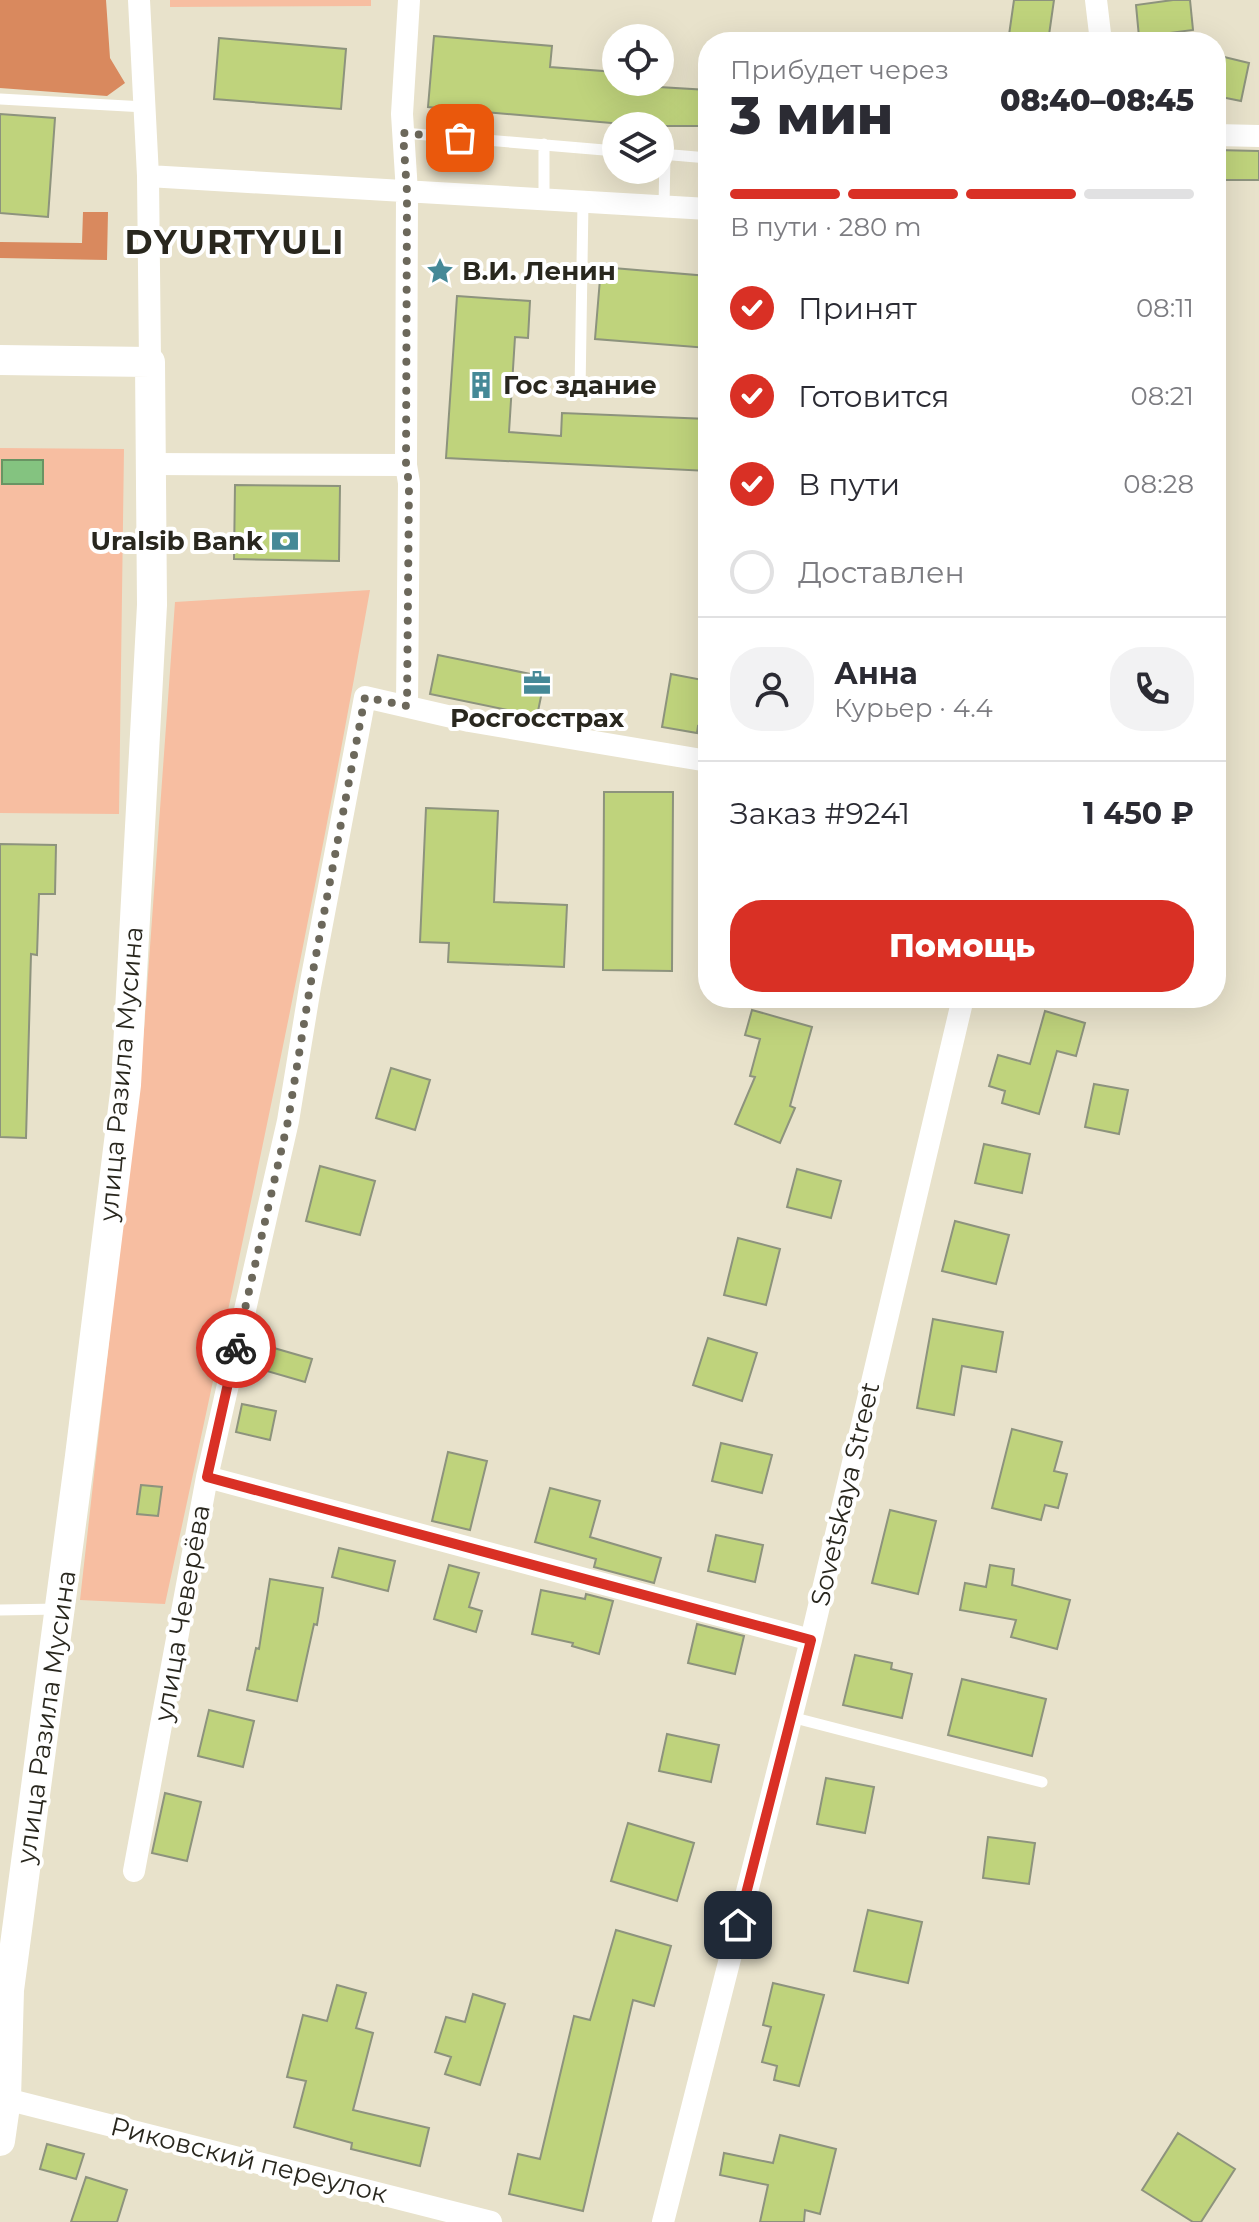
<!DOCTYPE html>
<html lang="ru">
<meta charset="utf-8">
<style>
:root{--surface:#fff;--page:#f2f2f3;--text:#2b2b33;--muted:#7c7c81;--line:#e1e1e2;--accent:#d93025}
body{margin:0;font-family:Montserrat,sans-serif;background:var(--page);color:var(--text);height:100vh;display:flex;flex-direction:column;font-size:30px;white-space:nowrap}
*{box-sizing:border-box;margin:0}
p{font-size:26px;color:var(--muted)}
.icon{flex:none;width:44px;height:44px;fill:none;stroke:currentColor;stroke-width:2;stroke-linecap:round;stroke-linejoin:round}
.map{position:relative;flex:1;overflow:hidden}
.side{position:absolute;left:698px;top:32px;width:528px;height:976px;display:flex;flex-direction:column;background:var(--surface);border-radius:32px;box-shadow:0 8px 32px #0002}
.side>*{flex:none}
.buttons{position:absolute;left:602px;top:24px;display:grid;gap:16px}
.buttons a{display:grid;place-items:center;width:72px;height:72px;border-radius:50%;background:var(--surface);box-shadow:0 8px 32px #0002;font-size:40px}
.pin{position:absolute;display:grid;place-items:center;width:68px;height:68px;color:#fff;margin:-34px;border-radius:16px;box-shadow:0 4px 12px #0006}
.courier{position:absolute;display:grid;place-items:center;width:80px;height:80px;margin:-40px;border:6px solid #d93025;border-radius:50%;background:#fff;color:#222;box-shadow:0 2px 10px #0007}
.head em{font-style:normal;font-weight:800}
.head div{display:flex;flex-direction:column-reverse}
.head{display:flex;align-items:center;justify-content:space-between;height:136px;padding:0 32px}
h1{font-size:52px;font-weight:800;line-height:60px}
.bar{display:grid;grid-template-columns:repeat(4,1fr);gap:12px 8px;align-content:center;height:96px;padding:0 32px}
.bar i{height:10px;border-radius:6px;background:var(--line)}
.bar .active{background:var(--accent)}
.bar p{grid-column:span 4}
.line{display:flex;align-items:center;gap:20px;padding:0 32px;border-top:2px solid var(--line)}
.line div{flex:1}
.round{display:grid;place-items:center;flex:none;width:84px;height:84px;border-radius:32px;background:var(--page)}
ol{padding:0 32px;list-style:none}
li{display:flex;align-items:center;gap:24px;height:88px}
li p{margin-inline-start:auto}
li .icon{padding:8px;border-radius:50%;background:var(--accent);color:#fff;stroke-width:4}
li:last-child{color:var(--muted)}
li i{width:44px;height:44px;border:4px solid var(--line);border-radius:50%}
.cta{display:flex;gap:16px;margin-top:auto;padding:16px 32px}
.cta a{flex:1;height:92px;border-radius:32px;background:var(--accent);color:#fff;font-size:32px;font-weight:800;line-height:92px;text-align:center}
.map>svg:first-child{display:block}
.green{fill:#f7bea1}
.forest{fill:#d9895e}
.water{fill:#84c380;stroke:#699463;stroke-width:2}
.building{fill:#bfd37c;stroke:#8d937d;stroke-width:2}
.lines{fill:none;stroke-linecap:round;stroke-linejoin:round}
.service{stroke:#fff;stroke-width:11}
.minor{stroke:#fff;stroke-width:22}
.secondary{stroke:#fff;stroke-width:30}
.done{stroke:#6c685b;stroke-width:8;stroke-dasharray:0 14.4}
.route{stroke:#d93025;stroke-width:10}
.labels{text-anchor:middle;stroke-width:8;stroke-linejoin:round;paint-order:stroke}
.poi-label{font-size:26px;font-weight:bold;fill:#29271e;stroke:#fff;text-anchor:start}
.street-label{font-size:26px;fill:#29271e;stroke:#fff}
.district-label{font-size:34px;font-weight:bold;letter-spacing:2px;fill:#29271e;stroke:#fff}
</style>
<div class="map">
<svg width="1259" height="2222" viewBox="0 0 1259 2222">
<rect width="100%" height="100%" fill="#e8e2cb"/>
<path class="green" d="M 170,0 L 371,0 L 371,6 L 170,7 Z
M 0,448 L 124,449 L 119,814 L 0,813 Z
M 370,590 C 310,930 238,1267 165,1604 L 80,1600 L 144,1030 L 175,602 Z"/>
<path class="forest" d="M 0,0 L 106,0 L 110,58 L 125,83 L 107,96 L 0,88 Z
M 83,212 L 108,212 L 107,260 L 0,258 L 0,242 L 82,243 Z"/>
<path class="water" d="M 2,460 L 43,460 L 43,484 L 2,484 Z"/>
<path class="building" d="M 1014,0 L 1054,0 L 1048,42 L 1008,42 Z
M 1173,0 L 1190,0 L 1193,30 L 1139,37 L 1136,5 Z
M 434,36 L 552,46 L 550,67 L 616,72 L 616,82 L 659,82 L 659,87 L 708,90 L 708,126 L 646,126 L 428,107 Z
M 219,38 L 346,49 L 341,109 L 214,99 Z
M 1216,55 L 1249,63 L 1241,101 L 1216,96 Z
M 0,114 L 55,118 L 48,217 L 0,213 Z
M 1216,150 L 1259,151 L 1259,180 L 1216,180 Z
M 601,267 L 708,276 L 708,348 L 595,339 Z
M 457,296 L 530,301 L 528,338 L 515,337 L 509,432 L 561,436 L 562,413 L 708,419 L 708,471 L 446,458 Z
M 235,485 L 340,486 L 339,561 L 234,559 Z
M 438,655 L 545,677 L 537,716 L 430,694 Z
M 671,674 L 708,681 L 708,728 L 698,726 L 697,733 L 662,727 Z
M 604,792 L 673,792 L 672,971 L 603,970 Z
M 426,808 L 498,811 L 494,902 L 567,905 L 564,967 L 448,962 L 449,943 L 420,942 Z
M 0,844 L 56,845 L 55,894 L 39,894 L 37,955 L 31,954 L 26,1138 L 0,1137 Z
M 752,1010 L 812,1027 L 790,1106 L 795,1108 L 780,1143 L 735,1124 L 755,1077 L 750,1076 L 760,1039 L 745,1035 Z
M 1045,1011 L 1085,1023 L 1076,1056 L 1057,1051 L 1039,1114 L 1002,1103 L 1005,1091 L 989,1086 L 998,1055 L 1030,1064 Z
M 391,1068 L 430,1080 L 415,1130 L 376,1118 Z
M 1094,1084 L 1128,1090 L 1119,1134 L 1085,1127 Z
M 984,1144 L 1030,1154 L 1022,1193 L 975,1183 Z
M 320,1166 L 375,1181 L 360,1235 L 306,1221 Z
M 797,1169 L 841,1181 L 831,1218 L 787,1207 Z
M 955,1221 L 1009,1235 L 996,1284 L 942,1271 Z
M 738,1238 L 780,1249 L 766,1305 L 724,1295 Z
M 933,1319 L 1003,1332 L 996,1372 L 962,1366 L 954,1415 L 917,1408 Z
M 708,1338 L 757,1353 L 742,1401 L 693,1385 Z
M 260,1344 L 312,1359 L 305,1382 L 253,1367 Z
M 242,1404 L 276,1411 L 270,1440 L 236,1432 Z
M 1012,1429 L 1062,1442 L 1054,1471 L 1067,1474 L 1058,1508 L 1045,1505 L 1041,1520 L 992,1508 Z
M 721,1443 L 772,1455 L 762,1493 L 712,1481 Z
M 448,1452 L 487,1461 L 470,1530 L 432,1521 Z
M 141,1485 L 162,1487 L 158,1516 L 137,1514 Z
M 550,1488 L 600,1501 L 590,1537 L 661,1558 L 654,1583 L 594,1567 L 596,1559 L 535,1542 Z
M 890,1510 L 936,1521 L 918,1594 L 872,1583 Z
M 716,1535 L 763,1545 L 755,1582 L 708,1571 Z
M 339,1548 L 395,1561 L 388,1591 L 332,1577 Z
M 449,1565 L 479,1573 L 469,1607 L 482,1611 L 476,1632 L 434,1619 Z
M 990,1565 L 1014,1569 L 1012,1585 L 1070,1600 L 1057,1649 L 1011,1637 L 1016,1620 L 960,1610 L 965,1583 L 986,1587 Z
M 270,1579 L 323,1588 L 317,1625 L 314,1624 L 297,1701 L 247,1690 L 256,1648 L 259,1649 Z
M 541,1590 L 585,1599 L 586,1594 L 613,1601 L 599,1654 L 572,1646 L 573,1643 L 532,1634 Z
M 697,1624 L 744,1636 L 735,1674 L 688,1663 Z
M 855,1655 L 892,1663 L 891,1669 L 912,1674 L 902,1718 L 843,1705 Z
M 962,1679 L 1046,1699 L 1032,1756 L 948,1735 Z
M 209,1710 L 254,1721 L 243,1767 L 198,1756 Z
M 667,1734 L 719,1745 L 711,1782 L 659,1771 Z
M 826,1778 L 874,1787 L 865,1833 L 817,1824 Z
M 165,1793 L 201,1802 L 187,1861 L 152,1853 Z
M 628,1823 L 694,1843 L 677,1901 L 611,1881 Z
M 988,1837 L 1035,1843 L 1029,1884 L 983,1878 Z
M 868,1910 L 922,1922 L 908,1983 L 854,1971 Z
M 616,1930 L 671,1946 L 654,2006 L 633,2000 L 583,2211 L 509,2194 L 518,2154 L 540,2159 L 574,2016 L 590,2020 Z
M 773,1983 L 824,1995 L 799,2086 L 774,2080 L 777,2066 L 762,2062 L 771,2027 L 763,2025 Z
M 337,1985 L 366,1993 L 356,2028 L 373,2033 L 353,2110 L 429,2128 L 420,2166 L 351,2149 L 352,2143 L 294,2127 L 306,2081 L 287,2077 L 303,2015 L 327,2021 Z
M 473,1994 L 505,2004 L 480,2085 L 445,2074 L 451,2057 L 435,2052 L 446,2017 L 465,2022 Z
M 1178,2133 L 1235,2169 L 1201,2222 L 1193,2222 L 1142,2190 Z
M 780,2135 L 836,2149 L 820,2214 L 805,2210 L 804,2222 L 760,2222 L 768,2185 L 720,2175 L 724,2153 L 773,2163 Z
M 47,2144 L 84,2154 L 76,2179 L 40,2169 Z
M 86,2177 L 127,2190 L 117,2222 L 71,2222 Z"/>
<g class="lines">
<path class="service" d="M 0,99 L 145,107
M 403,133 L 616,151
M 661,154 L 708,158
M 544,200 L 544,144
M 664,206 L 665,155
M 580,392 L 583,202
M 0,1610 L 60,1609
M 791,1717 L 1042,1782"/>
<path class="minor" d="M 139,0 L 148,176 L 150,362
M 1096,0 L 1101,42
M 1216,135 L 1259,136
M 148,176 L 708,209
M 151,464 L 406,465
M 407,706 L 409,483 L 406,465 L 407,192 L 402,114 L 409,0
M 207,1477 L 811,1640
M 134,1871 L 207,1477 L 288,1121 L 310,987 L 365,697 L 469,721 L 708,761
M 6,2099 L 491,2222
M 663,2222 L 811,1640 L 963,998"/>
<path class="secondary" d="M 0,360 L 150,362 L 152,605 L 126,1085 L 80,1456 L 9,1990 L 6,2099 L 0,2141"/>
</g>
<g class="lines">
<path class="done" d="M 236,1348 L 288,1121 L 310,987 L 365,697 L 407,706 L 409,483 L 406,465 L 407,192 L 403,133 L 460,138"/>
<path class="route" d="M 236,1348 L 207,1477 L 811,1640 L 738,1925"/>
</g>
<defs>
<g id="sight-bare" transform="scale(2.16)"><path d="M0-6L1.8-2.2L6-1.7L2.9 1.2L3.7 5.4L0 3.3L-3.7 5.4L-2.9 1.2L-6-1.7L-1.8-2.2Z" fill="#458997" stroke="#fff" stroke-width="2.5" paint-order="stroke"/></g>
<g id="building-bare" transform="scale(2.16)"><path d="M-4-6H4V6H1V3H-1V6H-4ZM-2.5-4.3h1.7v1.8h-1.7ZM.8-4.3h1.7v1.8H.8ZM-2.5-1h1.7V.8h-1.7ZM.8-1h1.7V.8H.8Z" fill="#458997" stroke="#fff" stroke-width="2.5" paint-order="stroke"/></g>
<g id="bank-bare" transform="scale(2.16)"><path d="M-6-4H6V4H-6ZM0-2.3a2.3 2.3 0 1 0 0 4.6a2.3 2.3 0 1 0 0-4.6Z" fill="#458997" stroke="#fff" stroke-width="2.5" paint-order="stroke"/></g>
<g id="office-bare" transform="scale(2.16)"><path d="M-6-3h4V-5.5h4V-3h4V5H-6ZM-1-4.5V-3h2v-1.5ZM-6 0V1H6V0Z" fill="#458997" stroke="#fff" stroke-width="2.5" paint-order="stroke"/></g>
</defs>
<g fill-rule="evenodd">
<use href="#sight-bare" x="440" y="271"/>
<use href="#building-bare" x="481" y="385"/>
<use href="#bank-bare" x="285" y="541"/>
<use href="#office-bare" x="537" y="683"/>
</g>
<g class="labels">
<g class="poi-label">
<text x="462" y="280">В.И. Ленин</text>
<text x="503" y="394">Гос здание</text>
<text x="263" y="550" text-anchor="end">Uralsib Bank</text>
<text x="537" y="727" text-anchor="middle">Росгосстрах</text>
</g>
<g class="street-label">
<text transform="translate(121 1074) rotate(-85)" y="9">улица Разила Мусина</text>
<text transform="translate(845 1494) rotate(-77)" y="9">Sovetskaya Street</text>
<text transform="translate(182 1613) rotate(-80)" y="9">улица Чеверёва</text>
<text transform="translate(46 1717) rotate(-82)" y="9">улица Разила Мусина</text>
<text transform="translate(249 2160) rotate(14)" y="9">Риковский переулок</text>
</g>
<g class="district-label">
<text x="235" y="254">DYURTYULI</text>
</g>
</g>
</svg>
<div class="buttons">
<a><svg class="icon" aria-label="locate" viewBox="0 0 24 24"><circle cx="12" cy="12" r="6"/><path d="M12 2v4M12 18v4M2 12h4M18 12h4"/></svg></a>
<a><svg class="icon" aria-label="layers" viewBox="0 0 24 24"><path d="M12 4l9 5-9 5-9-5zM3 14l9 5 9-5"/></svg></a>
</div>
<div class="pin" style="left:460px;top:138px;background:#ea580c"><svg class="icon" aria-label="bag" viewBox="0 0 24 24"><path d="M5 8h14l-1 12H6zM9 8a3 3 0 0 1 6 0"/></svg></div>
<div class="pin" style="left:738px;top:1925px;background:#1f2937"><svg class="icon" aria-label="home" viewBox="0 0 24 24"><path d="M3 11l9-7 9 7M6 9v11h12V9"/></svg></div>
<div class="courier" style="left:236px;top:1348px"><svg class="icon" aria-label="bike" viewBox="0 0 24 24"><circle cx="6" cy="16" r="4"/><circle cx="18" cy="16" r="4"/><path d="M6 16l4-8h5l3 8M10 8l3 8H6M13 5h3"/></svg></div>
<section class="side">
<div class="head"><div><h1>3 мин</h1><p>Прибудет через</p></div><em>08:40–08:45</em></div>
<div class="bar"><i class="active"></i><i class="active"></i><i class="active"></i><i></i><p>В пути · 280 m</p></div>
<ol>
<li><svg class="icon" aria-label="check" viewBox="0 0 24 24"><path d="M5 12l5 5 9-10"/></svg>Принят<p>08:11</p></li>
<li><svg class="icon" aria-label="check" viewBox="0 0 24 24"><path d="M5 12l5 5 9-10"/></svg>Готовится<p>08:21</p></li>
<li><svg class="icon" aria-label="check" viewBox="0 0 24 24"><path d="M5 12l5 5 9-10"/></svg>В пути<p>08:28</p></li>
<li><i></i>Доставлен</li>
</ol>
<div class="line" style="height:144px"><a class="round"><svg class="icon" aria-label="person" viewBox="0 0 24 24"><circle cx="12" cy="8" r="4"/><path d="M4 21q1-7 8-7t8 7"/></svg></a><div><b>Анна</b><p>Курьер · 4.4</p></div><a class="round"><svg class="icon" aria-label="phone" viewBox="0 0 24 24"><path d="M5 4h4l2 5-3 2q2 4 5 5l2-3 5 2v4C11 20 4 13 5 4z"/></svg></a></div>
<div class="line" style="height:104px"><div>Заказ #9241</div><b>1 450 ₽</b></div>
<div class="cta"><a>Помощь</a></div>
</section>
</div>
